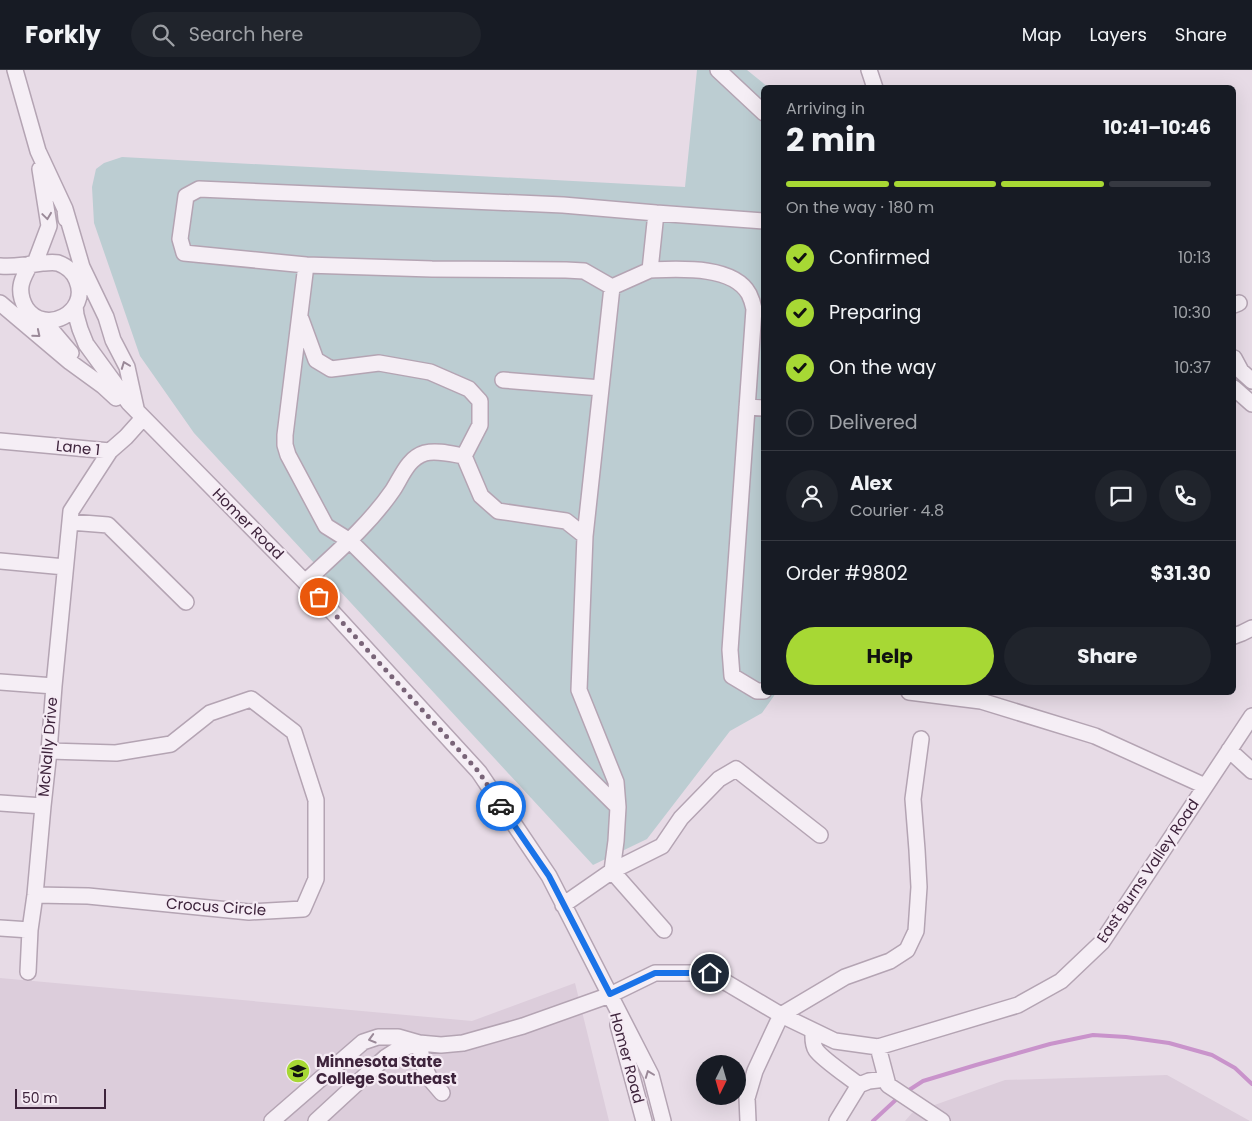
<!DOCTYPE html>
<meta charset="utf-8">
<style>
:root{--surface:#171b24;--page:#20242c;--text:#f1f3f6;--muted:#9ea1a6;--line:#363941;--accent:#a7d834}
body{margin:0;font-family:Poppins,sans-serif;background:var(--page);color:var(--text);height:100vh;display:flex;flex-direction:column;font-size:19px;white-space:nowrap}
*{box-sizing:border-box;margin:0}
p{font-size:16px;color:var(--muted)}
.icon{flex:none;width:28px;height:28px;fill:none;stroke:currentColor;stroke-width:2;stroke-linecap:round;stroke-linejoin:round}
.map{position:relative;flex:1;overflow:hidden}
.panel{position:absolute;left:761px;top:15px;width:475px;height:610px;display:flex;flex-direction:column;background:var(--surface);border-radius:8px;box-shadow:0 5px 20px #0002}
.panel>*{flex:none}
.needle{width:32px;rotate:185deg}
.buttons{position:absolute;left:696px;top:985px;display:grid;gap:10px}
.buttons a{display:grid;place-items:center;width:50px;height:50px;border-radius:50%;background:var(--surface);box-shadow:0 5px 20px #0002;font-size:25px}
.scale{position:absolute;left:15px;bottom:12px;width:91px;box-sizing:border-box;padding-left:5px;border:2px solid #3e243c;border-top:0;font-size:14px;line-height:18px;white-space:nowrap;color:#3e243c;-webkit-text-stroke:4px #f5ebf4;paint-order:stroke}
.pin{position:absolute;display:grid;place-items:center;width:42px;height:42px;color:#fff;margin:-21px;border:2px solid #fff;border-radius:50%;box-shadow:0 1px 5px #0007}
.courier{position:absolute;display:grid;place-items:center;width:50px;height:50px;margin:-25px;border:4px solid #1a73e8;border-radius:50%;background:#fff;color:#222;box-shadow:0 1px 6px #0007}
.head em{font-style:normal;font-weight:700}
.head div{display:flex;flex-direction:column-reverse}
.head{display:flex;align-items:center;justify-content:space-between;height:85px;padding:0 25px}
h1{font-size:32px;font-weight:700;line-height:38px}
.bar{display:grid;grid-template-columns:repeat(4,1fr);gap:8px 5px;align-content:center;height:60px;padding:0 25px}
.bar i{height:6px;border-radius:4px;background:var(--line)}
.bar .on{background:var(--accent)}
.bar p{grid-column:span 4}
.line{display:flex;align-items:center;gap:12px;padding:0 25px;border-top:1px solid var(--line)}
.line div{flex:1}
.round{display:grid;place-items:center;flex:none;width:52px;height:52px;border-radius:26px;background:var(--page)}
ol{padding:0 25px;list-style:none}
li{display:flex;align-items:center;gap:15px;height:55px}
li p{margin-inline-start:auto}
li .icon{padding:5px;border-radius:50%;background:var(--accent);color:#111;stroke-width:4}
li:last-child{color:var(--muted)}
li i{width:28px;height:28px;border:2px solid var(--line);border-radius:50%}
.action{display:flex;gap:10px;margin-top:auto;padding:10px 25px}
.action a{flex:1;height:58px;border-radius:30px;background:var(--accent);color:#111;font-size:20px;font-weight:700;line-height:58px;text-align:center}
.action a+a{background:var(--page);color:var(--text)}
header{display:flex;align-items:center;gap:30px;box-sizing:border-box;height:70px;padding:0 25px;background:var(--surface);border-bottom:1px solid var(--line)}
header strong{font-size:24px}
nav{display:flex;gap:28px;margin-inline-start:auto;font-size:18px}
.search{width:350px;height:45px;background:var(--page);display:flex;align-items:center;gap:12px;box-sizing:border-box;padding:0 18px;border-radius:28px;color:var(--muted);font-size:19px}
.map>svg:first-child{display:block}
.built{fill:#dccddb}
.green{fill:#bccdd2}
.lines{fill:none;stroke-linecap:round;stroke-linejoin:round}
.stream{stroke:#c993cb;stroke-width:4}
.minor-casing{stroke:#b4a4b3;stroke-width:18}
.minor{stroke:#f5eef5;stroke-width:15}
.oneway{stroke:#9a8998}
.done{stroke:#796478;stroke-width:5;stroke-dasharray:0 9}
.route{stroke:#1a73e8;stroke-width:6}
.labels{text-anchor:middle;stroke-width:4.5;stroke-linejoin:round;paint-order:stroke}
.street-label{font-size:15px;fill:#3e243c;stroke:#f5ebf4}
.poi-label{font-size:15px;font-weight:bold;fill:#3e243c;stroke:#f5ebf4;text-anchor:start}
</style>
<header>
<strong>Forkly</strong>
<div class="search"><svg class="icon" aria-label="search" viewBox="0 0 24 24"><circle cx="10" cy="10" r="6"/><path d="M15 15l6 6"/></svg>Search here</div>
<nav><a>Map</a><a>Layers</a><a>Share</a></nav>
</header>
<div class="map">
<svg width="1252" height="1051" viewBox="0 0 1252 1051">
<rect width="100%" height="100%" fill="#e7dbe6"/>
<path class="built" d="M 0,908 L 472,951 L 575,913 L 609,1051 L 0,1051 Z
M 1167,1005 L 1250,1051 L 905,1051 L 912,1043 L 1005,1010 Z"/>
<path class="green" d="M 697,0 L 747,0 L 768,17 L 764,18 L 764,622 L 776,623 L 762,643 L 730,661 L 647,769 L 593,795 L 194,363 L 140,286 L 94,153 L 92,117 L 96,99 L 104,93 L 122,87 L 685,117 Z"/>
<g class="lines">
<path class="stream" d="M 906,1022 L 923,1011 L 976,995 L 1050,974 L 1093,965 L 1126,967 L 1169,973 L 1212,985 L 1235,998 L 1252,1014
M 873,1051 L 900,1026"/>
<g class="minor-casing">
<path id="minor" d="M 15,0 L 38,81 L 65,139 L 66,149
M 718,0 L 764,43
M 869,0 L 875,18
M 65,139 L 82,197 L 106,247 L 113,270 L 127,297 L 136,338
M 656,143 L 764,151
M 35,193 L 49,156 L 40,99
M 306,195 L 285,365 L 285,375 L 288,385 L 326,456 L 350,471 L 618,737 L 616,771 L 612,801 L 664,860
M 0,196 C 14,197 29,195 42,193 C 48,193 52,192 58,193 C 66,196 74,202 77,211 C 90,242 45,266 26,238 C 22,231 20,223 21,216 C 22,208 27,201 30,194
M 612,217 L 584,201 L 566,200 L 432,199 L 306,195 L 184,183 L 180,169 L 186,126 L 199,119 L 563,135 L 656,143 L 650,200 C 678,199 733,195 749,224 C 751,228 753,234 754,239 L 730,580 L 732,606 L 757,621 L 764,621
M 0,233 L 70,292 L 103,316 L 116,328
M 1234,235 L 1239,233
M 75,236 L 76,245 L 80,259 L 86,274 L 129,333 L 305,512 L 479,702 L 549,806 L 651,1005 L 663,1051
M 301,249 L 316,290 L 331,299 L 379,293 L 430,302 L 469,319 L 480,331 L 480,355 L 464,386 L 481,426 L 498,441 L 566,451 L 585,466
M 43,250 L 71,283
M 1234,288 L 1241,301 L 1252,311
M 503,310 L 601,318
M 1234,318 L 1252,334
M 747,337 L 764,338
M 0,371 L 110,381 L 126,367 L 143,348
M 70,452 L 108,455 L 186,532
M 0,491 L 65,497
M 305,512 C 336,483 369,455 393,420 C 402,406 408,388 425,383 C 437,380 452,384 464,386
M 1234,566 L 1242,563 L 1252,558
M 0,612 L 54,616
M 909,622 L 981,631 L 1095,666 L 1205,716
M 1229,680 L 1252,701
M 0,733 L 43,736
M 618,737 L 616,712 L 579,620 L 585,466 L 612,217 L 650,200
M 35,825 L 88,826 L 249,842 L 303,839 L 316,809 L 316,730 L 294,662 L 251,629 L 210,643 L 171,674 L 116,683 L 49,681
M 563,835 L 612,801 L 662,776 L 681,748 L 719,709 L 736,699 L 820,765
M 0,858 L 30,860
M 28,902 L 30,860 L 35,825 L 43,736 L 49,681 L 54,616 L 71,441 L 110,381
M 618,955 L 644,1051
M 813,961 C 813,967 812,974 816,980 C 822,989 849,1007 859,1015
M 419,973 L 423,994 L 430,1009 L 442,1023
M 878,977 L 1018,935 L 1061,911 L 1102,872 L 1252,646
M 272,1051 L 363,972 L 378,967 L 398,967 L 419,973 L 441,975 L 463,973 L 523,956 L 610,925 L 655,903 L 710,903 L 781,945 L 835,971 L 878,977 L 888,1015 L 942,1051
M 316,1051 L 367,1004 L 386,987 L 397,980 L 419,973
M 748,1051 L 747,1028 L 755,1001 L 781,945 L 845,907 L 890,891 L 907,880 L 916,861 L 919,817 L 917,780 L 913,729 L 921,669
M 837,1051 L 859,1015 L 869,1011 L 886,1009"/>
</g>
<use href="#minor" class="minor"/>
</g>
<defs><path id="oneway-chevron" d="M-2-3.5L2.5 0L-2 3.5" fill="none" stroke-width="1.6" stroke-linecap="round" stroke-linejoin="round" transform="scale(1.25)"/></defs>
<g class="oneway">
<use href="#oneway-chevron" transform="translate(47 146) rotate(82)"/>
<use href="#oneway-chevron" transform="translate(37 264) rotate(40)"/>
<use href="#oneway-chevron" transform="translate(125 295) rotate(-111)"/>
<use href="#oneway-chevron" transform="translate(372 969) rotate(164)"/>
<use href="#oneway-chevron" transform="translate(649 1004) rotate(-111)"/>
</g>
<g class="lines">
<path class="done" d="M 319,527 L 479,702 L 501,736"/>
<path class="route" d="M 501,736 L 549,806 L 610,924 L 655,903 L 710,903"/>
</g>
<defs>
<g id="university-disc" transform="scale(1.25)"><circle r="9.5" fill="#a7d834" stroke="#f5ebf4"/><path d="M0-5L7-2L0 1L-7-2ZM-4 1L0 2.5L4 1V4Q0 6-4 4Z" fill="#111"/></g>
</defs>
<g fill-rule="evenodd">
<use href="#university-disc" x="298" y="1001"/>
</g>
<g class="labels">
<g class="street-label">
<text transform="translate(78 378) rotate(6)" y="5">Lane 1</text>
<text transform="translate(248 454) rotate(45)" y="5">Homer Road</text>
<text transform="translate(48 677) rotate(-85)" y="5">McNally Drive</text>
<text transform="translate(1148 801) rotate(-56)" y="5">East Burns Valley Road</text>
<text transform="translate(216 837) rotate(4)" y="5">Crocus Circle</text>
<text transform="translate(627 988) rotate(75)" y="5">Homer Road</text>
</g>
<g class="poi-label">
<text x="316" y="997">Minnesota State<tspan x="316" dy="17">College Southeast</tspan></text>
</g>
</g>
</svg>
<div class="buttons">
<a><svg class="needle" viewBox="-14 -14 28 28"><path d="M0-13l5 13h-10z" fill="#e53935"/><path d="M0 13l5-13h-10z" fill="#9ea1a6"/></svg></a>
</div>
<div class="scale">50 m</div>
<div class="pin" style="left:319px;top:527px;background:#ea580c"><svg class="icon" aria-label="bag" viewBox="0 0 24 24"><path d="M5 8h14l-1 12H6zM9 8a3 3 0 0 1 6 0"/></svg></div>
<div class="pin" style="left:710px;top:903px;background:#1f2937"><svg class="icon" aria-label="home" viewBox="0 0 24 24"><path d="M3 11l9-7 9 7M6 9v11h12V9"/></svg></div>
<div class="courier" style="left:501px;top:736px"><svg class="icon" aria-label="car" viewBox="0 0 24 24"><path d="M5 17H2v-5l4-1 3-4h7l3 4 3 1v5h-3M9 17h6M6 11h13"/><circle cx="7" cy="17" r="2"/><circle cx="17" cy="17" r="2"/></svg></div>
<section class="panel">
<div class="head"><div><h1>2 min</h1><p>Arriving in</p></div><em>10:41–10:46</em></div>
<div class="bar"><i class="on"></i><i class="on"></i><i class="on"></i><i></i><p>On the way · 180 m</p></div>
<ol>
<li><svg class="icon" aria-label="check" viewBox="0 0 24 24"><path d="M5 12l5 5 9-10"/></svg>Confirmed<p>10:13</p></li>
<li><svg class="icon" aria-label="check" viewBox="0 0 24 24"><path d="M5 12l5 5 9-10"/></svg>Preparing<p>10:30</p></li>
<li><svg class="icon" aria-label="check" viewBox="0 0 24 24"><path d="M5 12l5 5 9-10"/></svg>On the way<p>10:37</p></li>
<li><i></i>Delivered</li>
</ol>
<div class="line" style="height:90px"><a class="round"><svg class="icon" aria-label="person" viewBox="0 0 24 24"><circle cx="12" cy="8" r="4"/><path d="M4 21q1-7 8-7t8 7"/></svg></a><div><b>Alex</b><p>Courier · 4.8</p></div><a class="round"><svg class="icon" aria-label="chat" viewBox="0 0 24 24"><path d="M4 5h16v11H9l-5 4z"/></svg></a><a class="round"><svg class="icon" aria-label="phone" viewBox="0 0 24 24"><path d="M5 4h4l2 5-3 2q2 4 5 5l2-3 5 2v4C11 20 4 13 5 4z"/></svg></a></div>
<div class="line" style="height:65px"><div>Order #9802</div><b>$31.30</b></div>
<div class="action"><a>Help</a><a>Share</a></div>
</section>
</div>
